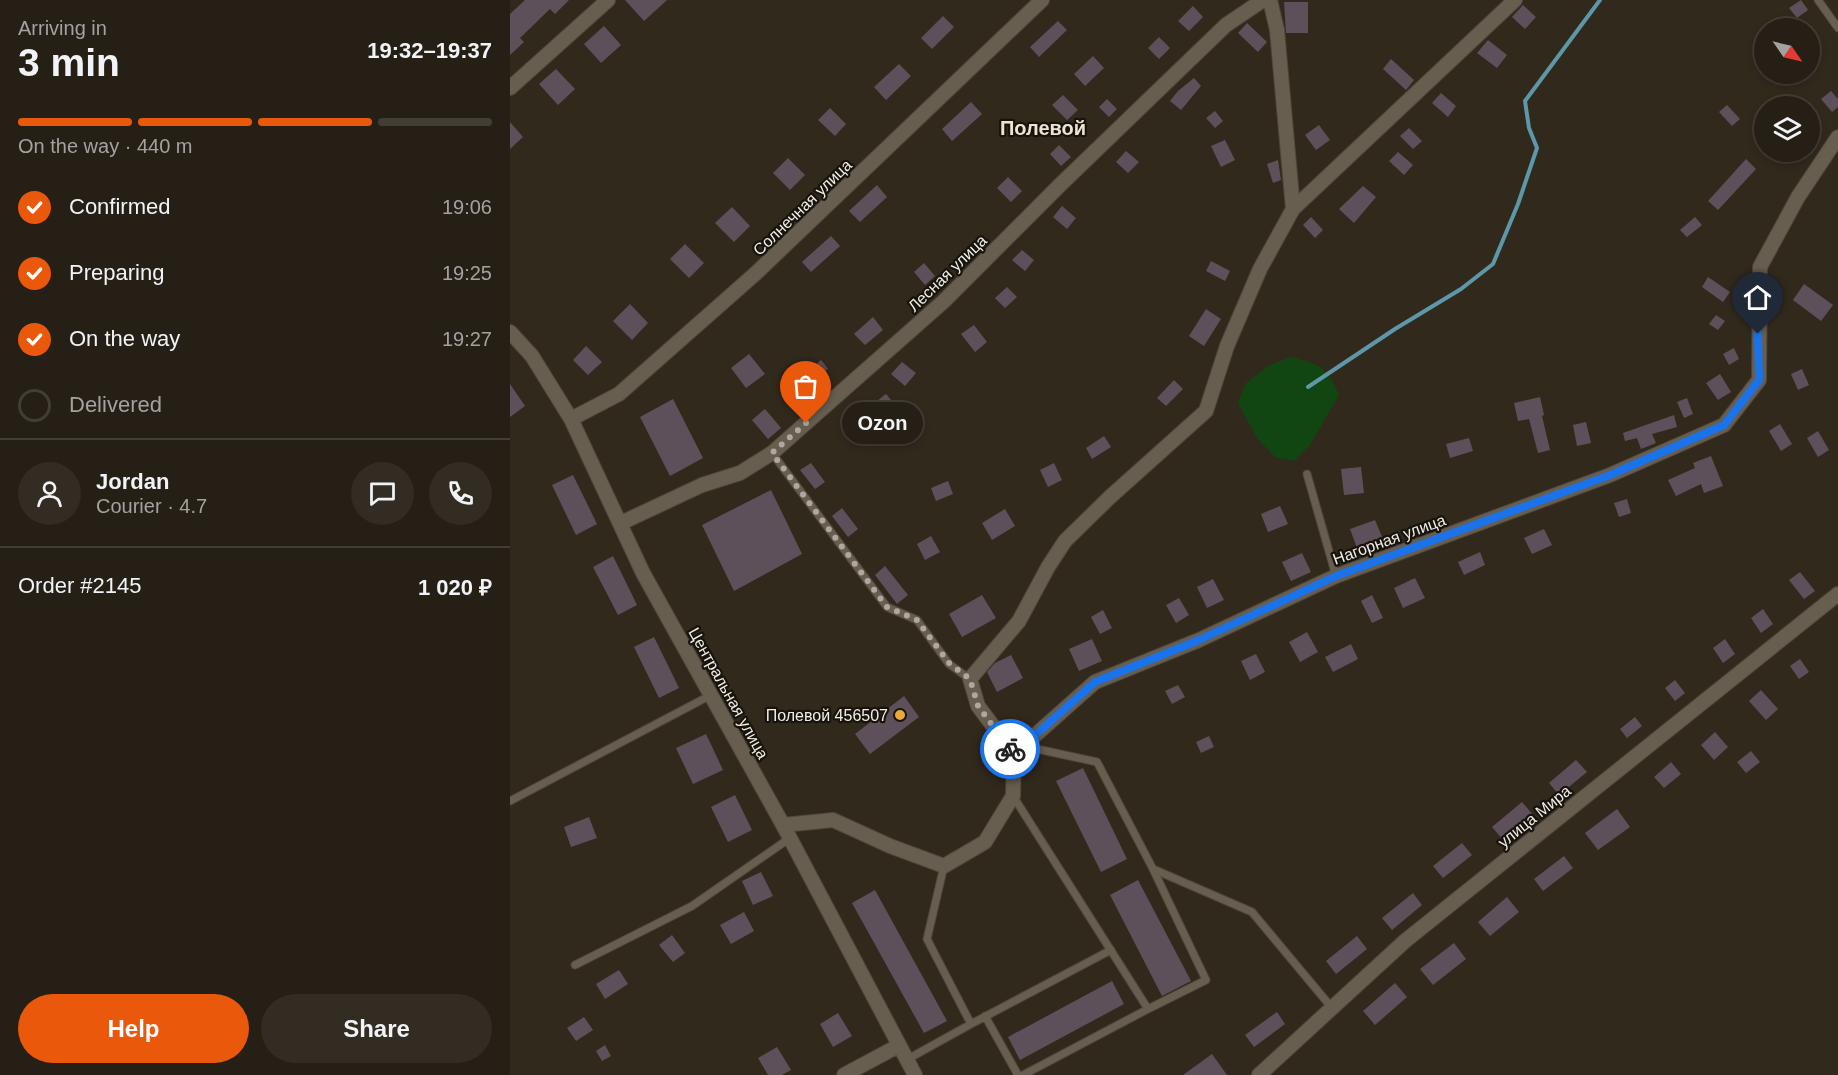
<!DOCTYPE html>
<meta charset="utf-8">
<style>
:root{--surface:#261f16;--page:#322c23;--text:#f1f3f6;--muted:#a4a2a1;--line:#423d35;--accent:#ea580c}
body{margin:0;font-family:Helvetica,sans-serif;background:var(--page);color:var(--text);height:100vh;display:flex;flex-direction:column;font-size:22px;white-space:nowrap}
*{box-sizing:border-box;margin:0}
p{font-size:20px;color:var(--muted)}
.icon{flex:none;width:33px;height:33px;fill:none;stroke:currentColor;stroke-width:2;stroke-linecap:round;stroke-linejoin:round}
.map{position:relative;flex:1;overflow:hidden}
.details{display:flex;flex-direction:column;background:var(--surface);width:510px}
.details>*{flex:none}
.needle{width:39px;rotate:124deg}
.fabs{position:absolute;left:1244px;top:18px;display:grid;gap:12px}
.fabs a{display:grid;place-items:center;width:66px;height:66px;border-radius:50%;background:var(--surface);box-shadow:0 3px 9px #0003,0 0 0 2px var(--line);font-size:30px}
.pin{position:absolute;display:grid;place-items:center;width:51px;height:51px;color:#fff;margin:-62px -26px;border-radius:50% 50% 50% 0;rotate:-45deg;box-shadow:0 0 6px #0007}
.pin .icon{rotate:45deg}
.courier{position:absolute;display:grid;place-items:center;width:60px;height:60px;margin:-30px;border:4px solid #1a73e8;border-radius:50%;background:#fff;color:#222;box-shadow:0 2px 8px #0007}
.bubble{position:absolute;height:42px;border-radius:21px;background:var(--surface);box-shadow:0 3px 9px #0003,0 0 0 2px var(--line);font-size:20px;font-weight:600;line-height:42px;text-align:center}
.summary em{font-style:normal;font-weight:600}
.summary div{display:flex;flex-direction:column-reverse}
.summary{display:flex;align-items:center;justify-content:space-between;height:102px;padding:0 18px}
h1{font-size:39px;font-weight:600;line-height:45px}
.bar{display:grid;grid-template-columns:repeat(4,1fr);gap:9px 6px;align-content:center;height:72px;padding:0 18px}
.bar i{height:8px;border-radius:4px;background:var(--line)}
.bar .selected{background:var(--accent)}
.bar p{grid-column:span 4}
.line{display:flex;align-items:center;gap:15px;padding:0 18px;border-top:2px solid var(--line)}
.line div{flex:1}
.round{display:grid;place-items:center;flex:none;width:63px;height:63px;border-radius:32px;background:var(--page)}
ol{padding:0 18px;list-style:none}
li{display:flex;align-items:center;gap:18px;height:66px}
li p{margin-inline-start:auto}
li .icon{padding:6px;border-radius:50%;background:var(--accent);color:#fff;stroke-width:4}
li:last-child{color:var(--muted)}
li i{width:33px;height:33px;border:3px solid var(--line);border-radius:50%}
.cta{display:flex;gap:12px;margin-top:auto;padding:12px 18px}
.cta a{flex:1;height:69px;border-radius:36px;background:var(--accent);color:#fff;font-size:24px;font-weight:600;line-height:69px;text-align:center}
.cta a+a{background:var(--page);color:var(--text)}
main{display:flex;flex:1;min-height:0}
.map>svg:first-child{display:block}
.green{fill:#114612}
.lines{fill:none;stroke-linecap:round;stroke-linejoin:round}
.stream{stroke:#5c98a9;stroke-width:4}
.building{fill:#5e505a}
.lane-casing{stroke:#4e473c;stroke-width:9}
.street-casing{stroke:#4e473c;stroke-width:16}
.lane{stroke:#685e50;stroke-width:7}
.street{stroke:#685e50;stroke-width:14}
.done{stroke:#afa89f;stroke-width:6;stroke-dasharray:0 10.8}
.route{stroke:#1a73e8;stroke-width:8}
.poi-dot{fill:#eaaa39;stroke:#17130d;stroke-width:2}
.labels{text-anchor:middle;stroke-width:4.5;stroke-linejoin:round;paint-order:stroke}
.street-label{font-size:16px;fill:#f3ede5;stroke:#17130d}
.poi-label{font-size:16px;fill:#f3ede5;stroke:#17130d;text-anchor:end}
.quarter-label{font-size:20px;font-weight:bold;fill:#eee2d2;stroke:#17130d}
</style>
<main>
<section class="details">
<div class="summary"><div><h1>3 min</h1><p>Arriving in</p></div><em>19:32–19:37</em></div>
<div class="bar"><i class="selected"></i><i class="selected"></i><i class="selected"></i><i></i><p>On the way · 440 m</p></div>
<ol>
<li><svg class="icon" aria-label="check" viewBox="0 0 24 24"><path d="M5 12l5 5 9-10"/></svg>Confirmed<p>19:06</p></li>
<li><svg class="icon" aria-label="check" viewBox="0 0 24 24"><path d="M5 12l5 5 9-10"/></svg>Preparing<p>19:25</p></li>
<li><svg class="icon" aria-label="check" viewBox="0 0 24 24"><path d="M5 12l5 5 9-10"/></svg>On the way<p>19:27</p></li>
<li><i></i>Delivered</li>
</ol>
<div class="line" style="height:108px"><a class="round"><svg class="icon" aria-label="person" viewBox="0 0 24 24"><circle cx="12" cy="8" r="4"/><path d="M4 21q1-7 8-7t8 7"/></svg></a><div><b>Jordan</b><p>Courier · 4.7</p></div><a class="round"><svg class="icon" aria-label="chat" viewBox="0 0 24 24"><path d="M4 5h16v11H9l-5 4z"/></svg></a><a class="round"><svg class="icon" aria-label="phone" viewBox="0 0 24 24"><path d="M5 4h4l2 5-3 2q2 4 5 5l2-3 5 2v4C11 20 4 13 5 4z"/></svg></a></div>
<div class="line" style="height:78px"><div>Order #2145</div><b>1 020 ₽</b></div>
<div class="cta"><a>Help</a><a>Share</a></div>
</section>
<div class="map">
<svg width="1328" height="1075" viewBox="0 0 1328 1075">
<rect width="100%" height="100%" fill="#32291d"/>
<path class="green" d="M 781,357 C 809,364 817,367 829,395 L 800,445 L 784,461 L 765,457 L 747,438 L 728,403 L 736,383 L 760,365 Z"/>
<g class="lines">
<path class="stream" d="M 798,387 L 885,329 L 951,289 L 983,264 L 1008,204 L 1027,148 L 1019,128 L 1015,101 L 1090,0"/>
</g>
<path class="building" d="M 15,0 L 59,0 L 45,14 L 40,9 L 10,38 L 14,42 L 0,55 L 0,14 Z
M 115,0 L 157,0 L 134,21 Z
M 1291,0 L 1298,10 L 1287,18 L 1279,8 Z
M 774,2 L 798,2 L 798,33 L 776,33 Z
M 1013,5 L 1026,17 L 1015,29 L 1002,17 Z
M 683,6 L 693,17 L 679,31 L 668,21 Z
M 433,16 L 444,27 L 422,49 L 411,38 Z
M 548,21 L 557,30 L 529,57 L 520,47 Z
M 737,23 L 757,42 L 748,52 L 728,33 Z
M 94,26 L 111,45 L 91,63 L 74,44 Z
M 649,37 L 660,48 L 649,59 L 638,48 Z
M 978,40 L 997,55 L 987,68 L 967,53 Z
M 583,56 L 594,68 L 575,86 L 564,74 Z
M 881,59 L 904,80 L 896,90 L 873,69 Z
M 389,64 L 401,76 L 376,100 L 364,87 Z
M 46,69 L 65,89 L 48,105 L 29,84 Z
M 684,78 L 691,86 L 671,110 L 660,101 L 668,91 Z
M 1321,91 L 1328,99 L 1328,107 L 1322,112 L 1311,99 Z
M 931,93 L 946,106 L 938,117 L 922,103 Z
M 553,95 L 568,110 L 557,120 L 542,105 Z
M 597,99 L 607,109 L 599,117 L 589,107 Z
M 461,102 L 472,114 L 442,141 L 432,129 Z
M 1217,105 L 1230,119 L 1222,126 L 1209,112 Z
M 320,108 L 336,124 L 325,136 L 308,120 Z
M 705,111 L 713,121 L 705,128 L 696,118 Z
M 0,122 L 13,137 L 0,149 Z
M 809,125 L 820,140 L 806,150 L 795,135 Z
M 899,128 L 912,141 L 903,149 L 890,136 Z
M 715,140 L 725,160 L 711,167 L 701,146 Z
M 549,145 L 561,157 L 551,166 L 540,154 Z
M 616,151 L 629,162 L 618,173 L 606,162 Z
M 888,152 L 903,165 L 894,175 L 879,161 Z
M 278,158 L 295,175 L 280,190 L 263,173 Z
M 1236,159 L 1246,169 L 1208,210 L 1198,201 Z
M 768,160 L 771,180 L 763,183 L 757,164 Z
M 498,177 L 512,191 L 501,202 L 487,188 Z
M 367,185 L 377,197 L 350,222 L 339,211 Z
M 853,186 L 866,197 L 844,223 L 829,209 Z
M 552,206 L 566,218 L 557,229 L 543,217 Z
M 222,207 L 240,226 L 224,242 L 205,223 Z
M 801,217 L 813,230 L 805,238 L 793,225 Z
M 1185,217 L 1192,225 L 1177,237 L 1170,230 Z
M 321,236 L 330,246 L 301,272 L 292,262 Z
M 175,244 L 194,263 L 179,278 L 160,259 Z
M 512,250 L 524,260 L 515,271 L 502,260 Z
M 701,261 L 720,271 L 715,281 L 696,271 Z
M 414,263 L 425,276 L 415,285 L 404,272 Z
M 1198,277 L 1220,292 L 1213,302 L 1192,287 Z
M 1294,284 L 1323,305 L 1311,321 L 1283,300 Z
M 497,287 L 507,297 L 495,308 L 485,298 Z
M 120,304 L 138,323 L 122,340 L 103,321 Z
M 696,309 L 711,319 L 694,346 L 679,336 Z
M 1206,315 L 1215,321 L 1208,330 L 1199,324 Z
M 363,317 L 373,330 L 355,345 L 344,334 Z
M 464,325 L 477,342 L 465,352 L 451,334 Z
M 76,346 L 92,362 L 78,375 L 63,360 Z
M 1224,348 L 1229,359 L 1219,365 L 1213,354 Z
M 239,354 L 255,374 L 236,388 L 221,368 Z
M 311,360 L 318,369 L 309,375 L 303,367 Z
M 392,362 L 406,373 L 395,386 L 381,374 Z
M 1292,369 L 1299,385 L 1288,390 L 1281,374 Z
M 1210,374 L 1221,392 L 1208,400 L 1196,383 Z
M 664,380 L 673,389 L 656,406 L 647,398 Z
M 0,384 L 15,406 L 0,417 Z
M 376,394 L 386,406 L 373,417 L 362,405 Z
M 1030,397 L 1034,415 L 1032,416 L 1040,450 L 1028,453 L 1019,419 L 1008,421 L 1004,403 Z
M 1177,398 L 1183,414 L 1174,418 L 1167,402 Z
M 163,399 L 193,458 L 160,476 L 130,417 Z
M 255,409 L 271,428 L 258,439 L 242,420 Z
M 1164,415 L 1167,427 L 1142,434 L 1146,443 L 1131,449 L 1127,438 L 1115,441 L 1113,433 Z
M 1076,422 L 1081,443 L 1067,446 L 1063,425 Z
M 1270,424 L 1282,444 L 1271,451 L 1259,431 Z
M 1308,431 L 1319,450 L 1308,457 L 1297,438 Z
M 594,436 L 601,447 L 582,459 L 576,448 Z
M 959,438 L 963,451 L 940,458 L 936,444 Z
M 1201,456 L 1213,486 L 1194,493 L 1191,484 L 1166,496 L 1158,480 L 1185,468 L 1183,463 Z
M 301,463 L 315,482 L 305,489 L 290,470 Z
M 544,463 L 552,480 L 538,487 L 530,470 Z
M 851,467 L 854,493 L 834,495 L 831,469 Z
M 63,475 L 87,524 L 66,535 L 42,485 Z
M 438,481 L 443,494 L 426,501 L 421,488 Z
M 261,490 L 292,554 L 224,591 L 192,525 Z
M 1117,499 L 1121,513 L 1109,517 L 1104,503 Z
M 770,506 L 778,524 L 758,532 L 751,514 Z
M 332,508 L 348,529 L 338,537 L 322,516 Z
M 495,509 L 505,526 L 482,540 L 472,523 Z
M 865,520 L 873,539 L 847,548 L 840,529 Z
M 1034,529 L 1042,545 L 1022,554 L 1014,538 Z
M 421,536 L 430,552 L 415,560 L 407,544 Z
M 970,552 L 975,565 L 954,575 L 948,562 Z
M 792,553 L 801,572 L 781,581 L 772,562 Z
M 103,556 L 127,605 L 108,615 L 83,567 Z
M 375,566 L 398,595 L 387,604 L 365,575 Z
M 1290,572 L 1305,591 L 1294,599 L 1279,580 Z
M 905,578 L 915,598 L 893,608 L 884,588 Z
M 703,579 L 714,600 L 697,608 L 687,587 Z
M 472,595 L 486,618 L 452,637 L 439,614 Z
M 862,595 L 873,618 L 862,623 L 851,601 Z
M 669,598 L 679,615 L 666,623 L 656,605 Z
M 1253,609 L 1263,624 L 1251,633 L 1241,618 Z
M 593,610 L 602,628 L 590,634 L 581,617 Z
M 797,632 L 808,652 L 790,662 L 779,642 Z
M 144,637 L 169,688 L 149,698 L 124,647 Z
M 582,639 L 592,661 L 569,671 L 559,649 Z
M 1215,639 L 1225,654 L 1213,663 L 1203,648 Z
M 841,644 L 848,659 L 823,672 L 815,657 Z
M 746,654 L 755,672 L 740,680 L 731,661 Z
M 501,655 L 513,678 L 487,692 L 477,672 L 485,663 Z
M 1290,659 L 1299,672 L 1289,679 L 1280,666 Z
M 1165,680 L 1175,693 L 1165,701 L 1155,688 Z
M 668,685 L 675,697 L 662,704 L 655,691 Z
M 1251,690 L 1268,709 L 1256,720 L 1239,701 Z
M 394,696 L 409,717 L 360,754 L 345,734 Z
M 1125,717 L 1132,726 L 1117,738 L 1110,729 Z
M 1205,732 L 1218,747 L 1204,760 L 1191,745 Z
M 196,734 L 213,770 L 183,784 L 166,748 Z
M 699,736 L 704,747 L 691,753 L 686,742 Z
M 1241,751 L 1250,762 L 1236,773 L 1227,762 Z
M 1066,760 L 1077,772 L 1049,795 L 1039,783 Z
M 1161,762 L 1171,774 L 1154,788 L 1144,777 Z
M 573,768 L 617,859 L 591,872 L 546,781 Z
M 225,795 L 242,830 L 218,842 L 201,807 Z
M 1012,802 L 1024,816 L 994,841 L 982,827 Z
M 1107,809 L 1120,827 L 1088,850 L 1075,833 Z
M 79,817 L 87,838 L 61,847 L 54,827 Z
M 952,843 L 962,855 L 933,878 L 923,866 Z
M 1054,856 L 1063,868 L 1033,891 L 1024,879 Z
M 251,872 L 263,896 L 243,905 L 232,881 Z
M 628,880 L 681,981 L 652,996 L 600,895 Z
M 365,890 L 437,1021 L 414,1033 L 342,903 Z
M 903,893 L 912,905 L 882,930 L 872,918 Z
M 997,897 L 1009,912 L 980,936 L 968,922 Z
M 234,912 L 244,931 L 221,944 L 210,925 Z
M 162,935 L 175,953 L 163,962 L 149,945 Z
M 847,936 L 857,949 L 826,974 L 816,961 Z
M 944,943 L 956,959 L 923,985 L 910,969 Z
M 109,970 L 118,984 L 95,999 L 86,984 Z
M 602,981 L 614,1004 L 510,1060 L 498,1037 Z
M 885,983 L 897,997 L 865,1025 L 853,1011 Z
M 767,1012 L 775,1024 L 744,1047 L 735,1035 Z
M 328,1013 L 342,1036 L 323,1047 L 310,1024 Z
M 74,1017 L 83,1030 L 66,1041 L 57,1028 Z
M 95,1045 L 101,1056 L 92,1061 L 86,1051 Z
M 267,1047 L 281,1070 L 272,1075 L 258,1075 L 248,1058 Z
M 702,1054 L 717,1075 L 673,1075 Z"/>
<g class="lines">
<g class="lane-casing">
<path id="lane" d="M 1308,0 L 1328,28
M 262,453 L 377,607 L 407,620 L 439,664 L 460,679
M 797,474 L 826,576
M 503,796 L 638,1009 L 696,980 L 643,869 L 587,762 L 513,746
M 0,801 L 201,695
M 434,866 L 417,939 L 461,1024
M 643,869 L 742,912 L 822,1008
M 65,965 L 182,906 L 280,838
M 475,1016 L 508,1075
M 396,1060 L 461,1024 L 601,950
M 513,1075 L 638,1009"/>
</g>
<g class="street-casing">
<path id="street" d="M 760,0 L 767,30 L 783,209
M 0,88 L 98,0
M 0,332 L 22,356 L 61,419 L 133,573 L 273,825 L 405,1075
M 61,419 L 109,394 L 245,274 L 532,0
M 111,523 L 192,485 L 230,473 L 262,453 L 433,302 L 550,185 L 716,25 L 753,0
M 504,754 L 468,706 L 460,679 L 509,621 L 538,567 L 555,541 L 600,497 L 696,411 L 717,346 L 750,269 L 783,209 L 1005,0
M 273,825 L 323,820 L 380,846 L 434,866 L 475,842 L 503,796 L 504,754 L 585,682 L 689,640 L 826,576 L 1100,475 L 1214,425 L 1249,380 L 1250,267 L 1288,197 L 1328,137
M 334,1075 L 388,1046
M 749,1075 L 895,941 L 1328,594"/>
</g>
<use href="#lane" class="lane"/>
<use href="#street" class="street"/>
</g>
<g class="lines">
<path class="done" d="M 296,423 L 262,453 L 377,607 L 407,620 L 439,663 L 460,679 L 468,706 L 500,749"/>
<path class="route" d="M 500,749 L 504,754 L 585,682 L 689,640 L 826,576 L 1100,475 L 1214,425 L 1249,380 L 1248,334"/>
</g>
<circle class="poi-dot" cx="390" cy="715" r="6"/>
<g class="labels">
<g class="street-label">
<text transform="translate(292 207) rotate(-44)" y="6">Солнечная улица</text>
<text transform="translate(437 273) rotate(-44)" y="6">Лесная улица</text>
<text transform="translate(879 539) rotate(-20)" y="6">Нагорная улица</text>
<text transform="translate(219 693) rotate(61)" y="6">Центральная улица</text>
<text transform="translate(1024 816) rotate(-39)" y="6">улица Мира</text>
</g>
<g class="poi-label">
<text x="378" y="721">Полевой 456507</text>
</g>
<g class="quarter-label">
<text x="533" y="135">Полевой</text>
</g>
</g>
</svg>
<div class="fabs">
<a><svg class="needle" viewBox="-14 -14 28 28"><path d="M0-13l5 13h-10z" fill="#e53935"/><path d="M0 13l5-13h-10z" fill="#a4a2a1"/></svg></a>
<a><svg class="icon" aria-label="layers" viewBox="0 0 24 24"><path d="M12 4l9 5-9 5-9-5zM3 14l9 5 9-5"/></svg></a>
</div>
<div class="pin" style="left:296px;top:423px;background:#ea580c"><svg class="icon" aria-label="bag" viewBox="0 0 24 24"><path d="M5 8h14l-1 12H6zM9 8a3 3 0 0 1 6 0"/></svg></div>
<div class="pin" style="left:1248px;top:334px;background:#1f2937"><svg class="icon" aria-label="home" viewBox="0 0 24 24"><path d="M3 11l9-7 9 7M6 9v11h12V9"/></svg></div>
<div class="courier" style="left:500px;top:749px"><svg class="icon" aria-label="bike" viewBox="0 0 24 24"><circle cx="6" cy="16" r="4"/><circle cx="18" cy="16" r="4"/><path d="M6 16l4-8h5l3 8M10 8l3 8H6M13 5h3"/></svg></div>
<div class="bubble" style="left:332px;top:402px;width:81px">Ozon</div>
</div>
</main>
